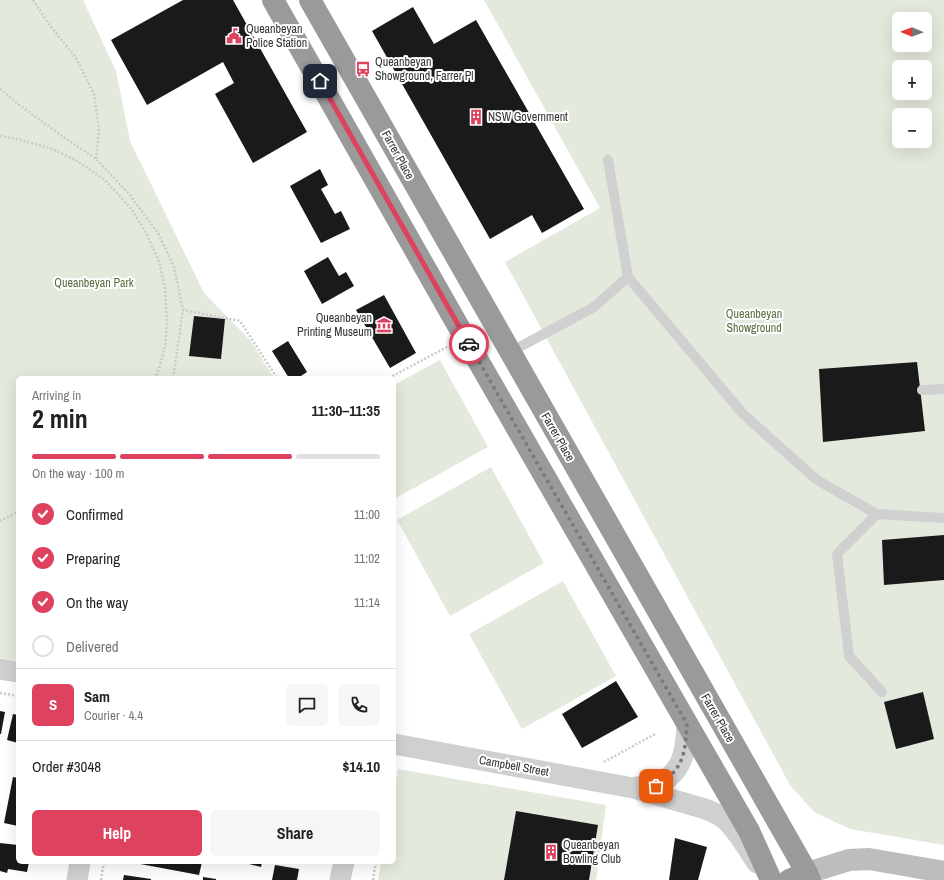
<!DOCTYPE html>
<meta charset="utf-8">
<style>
:root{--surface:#fff;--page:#f6f6f6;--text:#222;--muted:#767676;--line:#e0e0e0;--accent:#dd425f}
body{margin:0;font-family:"Archivo Narrow",sans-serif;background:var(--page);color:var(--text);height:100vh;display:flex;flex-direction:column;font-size:15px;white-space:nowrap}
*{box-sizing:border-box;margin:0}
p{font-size:13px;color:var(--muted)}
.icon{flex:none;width:22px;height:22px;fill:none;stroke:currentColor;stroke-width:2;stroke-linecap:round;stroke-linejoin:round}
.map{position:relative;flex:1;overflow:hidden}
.panel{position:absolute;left:16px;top:376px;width:380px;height:488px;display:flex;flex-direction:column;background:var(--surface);border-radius:6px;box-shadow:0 4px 16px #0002}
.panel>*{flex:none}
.needle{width:26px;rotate:271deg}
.tools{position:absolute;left:892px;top:12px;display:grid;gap:8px}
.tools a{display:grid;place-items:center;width:40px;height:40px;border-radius:6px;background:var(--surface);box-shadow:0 4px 16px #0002;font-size:20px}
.pin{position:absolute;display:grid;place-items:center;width:34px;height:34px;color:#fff;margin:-17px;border-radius:8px;box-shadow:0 2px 6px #0006}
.courier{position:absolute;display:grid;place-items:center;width:40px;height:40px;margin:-20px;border:3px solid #dd425f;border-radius:50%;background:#fff;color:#222;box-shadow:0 1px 5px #0007}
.head em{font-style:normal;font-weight:800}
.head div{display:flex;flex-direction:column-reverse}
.head{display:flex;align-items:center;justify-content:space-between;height:68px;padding:0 16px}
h1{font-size:26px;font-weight:800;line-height:30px}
.bar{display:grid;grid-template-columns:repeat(4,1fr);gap:6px 4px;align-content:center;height:48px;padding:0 16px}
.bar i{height:5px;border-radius:3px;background:var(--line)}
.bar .active{background:var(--accent)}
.bar p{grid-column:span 4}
.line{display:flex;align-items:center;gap:10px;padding:0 16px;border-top:1px solid var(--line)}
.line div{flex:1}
.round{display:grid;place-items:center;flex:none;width:42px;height:42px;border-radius:6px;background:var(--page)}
ol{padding:0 16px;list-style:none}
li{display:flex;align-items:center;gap:12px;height:44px}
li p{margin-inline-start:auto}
li .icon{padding:4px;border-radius:50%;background:var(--accent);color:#fff;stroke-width:4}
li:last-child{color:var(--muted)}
li i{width:22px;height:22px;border:2px solid var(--line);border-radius:50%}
.cta{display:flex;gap:8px;margin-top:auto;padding:8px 16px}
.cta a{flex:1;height:46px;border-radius:6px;background:var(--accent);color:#fff;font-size:16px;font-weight:800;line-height:46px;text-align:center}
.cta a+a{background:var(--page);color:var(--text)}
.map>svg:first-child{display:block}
.green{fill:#e4e9dd;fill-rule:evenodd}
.building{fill:#1a1a1a}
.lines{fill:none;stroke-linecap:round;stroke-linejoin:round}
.path{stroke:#cacaca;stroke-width:2.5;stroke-dasharray:2 2;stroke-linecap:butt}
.lane{stroke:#d0d0d0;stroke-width:10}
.street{stroke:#d0d0d0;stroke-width:21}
.secondary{stroke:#bdbdbd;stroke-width:22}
.highway{stroke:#9a9a9a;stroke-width:22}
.done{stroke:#7a7a7a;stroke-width:4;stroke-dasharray:0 7.2}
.route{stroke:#dd425f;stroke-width:5}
.labels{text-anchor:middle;stroke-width:4;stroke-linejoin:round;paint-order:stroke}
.poi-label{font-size:12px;fill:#333;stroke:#fff;text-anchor:start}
.street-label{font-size:12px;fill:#333;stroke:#fff}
.park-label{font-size:12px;fill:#5b6d41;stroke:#fff}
</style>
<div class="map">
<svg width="944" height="880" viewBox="0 0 944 880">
<rect width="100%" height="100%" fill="#fff"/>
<path class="green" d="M 0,0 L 83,0 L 116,71 L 130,141 L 204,293 L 250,340 L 274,378 L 18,378 L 18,661 L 0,658 Z
M 484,0 L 944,0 L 944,845 L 850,829 L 814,812 L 790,785 L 505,262 L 600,208 ZM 899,19 L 925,19 L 925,45 L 899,45 ZM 899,67 L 925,67 L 925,93 L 899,93 ZM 899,115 L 925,115 L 925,141 L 899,141 Z
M 440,360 L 488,447 L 394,499 L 394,385 Z
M 491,467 L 544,563 L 450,616 L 397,520 Z
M 563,581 L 616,676 L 522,729 L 469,634 Z
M 398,769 L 606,805 L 596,880 L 378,880 L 381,862 L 394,862 L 394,792 Z"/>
<path class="building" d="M 183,0 L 233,0 L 307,132 L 253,163 L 215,94 L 234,83 L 223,62 L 147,105 L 111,40 Z
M 413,7 L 434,44 L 476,20 L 584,209 L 542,233 L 532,215 L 490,239 L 372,31 Z
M 320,169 L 328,185 L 321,189 L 335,214 L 341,211 L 350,229 L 321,243 L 290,186 Z
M 328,257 L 339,276 L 346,272 L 354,286 L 322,304 L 304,271 Z
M 384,295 L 416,353 L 390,368 L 356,310 Z
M 194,316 L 225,319 L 221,359 L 189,356 Z
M 288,341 L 307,372 L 298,378 L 289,378 L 272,351 Z
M 917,362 L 925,431 L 823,442 L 819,369 Z
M 944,535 L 944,580 L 884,585 L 882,540 Z
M 616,681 L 638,717 L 582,748 L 562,714 Z
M 923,692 L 934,739 L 896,749 L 884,702 Z
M 0,711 L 5,712 L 1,734 L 0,734 Z
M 13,714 L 18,715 L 18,743 L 7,740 Z
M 13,777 L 18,778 L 18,826 L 4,823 Z
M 516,811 L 598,825 L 589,880 L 504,880 Z
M 675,838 L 707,847 L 698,880 L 669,880 Z
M 0,843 L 18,845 L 18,862 L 29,862 L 27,872 L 8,869 L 7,873 L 0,871 Z
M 135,862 L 202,862 L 199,875 L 135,863 Z
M 241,862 L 262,862 L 261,867 Z
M 275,865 L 299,869 L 297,880 L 272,880 Z
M 124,875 L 151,879 L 151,880 L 123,880 Z
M 203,877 L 216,879 L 216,880 L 203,880 Z"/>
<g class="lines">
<path class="path" d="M 33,0 L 48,23 L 76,58 L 94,94 L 99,130 L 96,159
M 0,89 L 18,104 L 65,138 L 96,159 L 130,195 L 158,233 L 174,267 L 183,310
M 0,136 L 17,139 L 50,148 L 77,161 L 105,180 L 132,210 L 145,231 L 159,261 L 165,288 L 167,323 L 165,346 L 159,369 L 155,378
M 173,378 L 183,310 L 240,321 L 277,378
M 389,378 L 447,347
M 0,521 L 18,512
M 0,693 L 18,696
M 604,762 L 655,734
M 101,880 L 104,862
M 373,880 L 376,862"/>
<path class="lane" d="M 608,160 L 628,277
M 510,352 L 594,307 L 628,277 L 743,414 L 817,480 L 877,514 L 944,518
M 922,390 L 944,389
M 877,514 L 837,554 L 849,656 L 882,692"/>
<path class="street" d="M 0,669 L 18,672
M 394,744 L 633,788 L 702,808 C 709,810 716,813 722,817 C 734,825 749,851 757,863
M 636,787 C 642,787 648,787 654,786 C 659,785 664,781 668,778 C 685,765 686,743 687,724
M 77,880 L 80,862
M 340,880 L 344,862"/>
<path class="secondary" d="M 807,873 L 849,860 L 869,859 L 944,872"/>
<path class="highway" d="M 273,0 L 465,338 L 749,831 L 771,880
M 310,0 L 807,873 L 810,880
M 789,880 L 807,873"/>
</g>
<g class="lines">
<path class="done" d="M 469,344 L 687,724 C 685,753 684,770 656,786"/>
<path class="route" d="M 320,81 L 469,344"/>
</g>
<defs>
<g id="civic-bare" transform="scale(1.2)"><path d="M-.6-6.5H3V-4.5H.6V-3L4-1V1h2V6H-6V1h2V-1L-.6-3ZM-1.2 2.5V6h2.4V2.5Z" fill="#dd425f" stroke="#fff" stroke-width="2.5" paint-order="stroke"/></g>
<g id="bus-bare" transform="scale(1.2)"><path d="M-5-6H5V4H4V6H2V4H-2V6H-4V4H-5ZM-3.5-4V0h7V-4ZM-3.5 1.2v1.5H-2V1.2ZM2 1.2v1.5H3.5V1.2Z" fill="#dd425f" stroke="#fff" stroke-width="2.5" paint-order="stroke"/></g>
<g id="building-bare" transform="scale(1.2)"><path d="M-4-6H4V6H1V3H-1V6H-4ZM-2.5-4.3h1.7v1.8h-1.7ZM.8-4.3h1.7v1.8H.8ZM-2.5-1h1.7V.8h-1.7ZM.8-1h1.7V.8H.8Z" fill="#dd425f" stroke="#fff" stroke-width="2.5" paint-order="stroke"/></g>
<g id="museum-bare" transform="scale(1.2)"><path d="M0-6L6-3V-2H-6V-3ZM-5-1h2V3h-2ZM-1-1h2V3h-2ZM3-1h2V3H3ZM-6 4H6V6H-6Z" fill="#dd425f" stroke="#fff" stroke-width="2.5" paint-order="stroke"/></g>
</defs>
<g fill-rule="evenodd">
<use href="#civic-bare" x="234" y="36"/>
<use href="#bus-bare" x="363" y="69"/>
<use href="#building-bare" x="476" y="117"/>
<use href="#museum-bare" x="384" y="325"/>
<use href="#building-bare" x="551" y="852"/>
</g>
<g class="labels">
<g class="poi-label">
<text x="246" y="33">Queanbeyan<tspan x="246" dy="14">Police Station</tspan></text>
<text x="375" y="66">Queanbeyan<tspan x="375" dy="14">Showground, Farrer Pl</tspan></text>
<text x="488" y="121">NSW Government</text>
<text x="372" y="322" text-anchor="end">Queanbeyan<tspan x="372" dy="14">Printing Museum</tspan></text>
<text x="563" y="849">Queanbeyan<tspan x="563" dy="14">Bowling Club</tspan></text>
</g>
<g class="street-label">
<text transform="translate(398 155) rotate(61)" y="4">Farrer Place</text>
<text transform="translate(558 437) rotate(60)" y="4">Farrer Place</text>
<text transform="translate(718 718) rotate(60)" y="4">Farrer Place</text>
<text transform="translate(514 766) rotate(10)" y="4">Campbell Street</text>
</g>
<g class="park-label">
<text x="94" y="287">Queanbeyan Park</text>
<text x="754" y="318">Queanbeyan<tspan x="754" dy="14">Showground</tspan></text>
</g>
</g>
</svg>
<div class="tools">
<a><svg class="needle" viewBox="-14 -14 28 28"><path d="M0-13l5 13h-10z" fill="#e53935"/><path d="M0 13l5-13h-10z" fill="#767676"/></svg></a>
<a>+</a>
<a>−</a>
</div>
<div class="pin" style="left:656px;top:786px;background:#ea580c"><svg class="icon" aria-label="bag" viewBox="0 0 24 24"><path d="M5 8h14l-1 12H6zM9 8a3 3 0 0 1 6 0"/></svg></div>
<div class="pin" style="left:320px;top:81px;background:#1f2937"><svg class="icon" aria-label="home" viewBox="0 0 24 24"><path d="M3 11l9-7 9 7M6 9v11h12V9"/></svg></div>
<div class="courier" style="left:469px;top:344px"><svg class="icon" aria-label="car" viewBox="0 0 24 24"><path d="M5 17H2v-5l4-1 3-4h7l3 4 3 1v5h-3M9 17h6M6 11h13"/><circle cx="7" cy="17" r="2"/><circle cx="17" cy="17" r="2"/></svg></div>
<section class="panel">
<div class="head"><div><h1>2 min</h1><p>Arriving in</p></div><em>11:30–11:35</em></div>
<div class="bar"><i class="active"></i><i class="active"></i><i class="active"></i><i></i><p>On the way · 100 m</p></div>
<ol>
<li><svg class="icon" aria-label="check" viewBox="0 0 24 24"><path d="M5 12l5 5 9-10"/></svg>Confirmed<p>11:00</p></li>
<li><svg class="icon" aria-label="check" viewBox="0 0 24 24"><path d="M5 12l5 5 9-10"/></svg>Preparing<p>11:02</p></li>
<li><svg class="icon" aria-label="check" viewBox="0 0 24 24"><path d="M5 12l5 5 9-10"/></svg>On the way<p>11:14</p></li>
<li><i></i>Delivered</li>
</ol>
<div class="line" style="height:72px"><b class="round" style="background:var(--accent);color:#fff">S</b><div><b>Sam</b><p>Courier · 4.4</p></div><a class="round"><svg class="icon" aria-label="chat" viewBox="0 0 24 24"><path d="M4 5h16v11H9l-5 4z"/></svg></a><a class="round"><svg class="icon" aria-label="phone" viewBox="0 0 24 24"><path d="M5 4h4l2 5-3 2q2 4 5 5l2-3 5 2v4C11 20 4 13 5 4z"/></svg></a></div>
<div class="line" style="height:52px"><div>Order #3048</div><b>$14.10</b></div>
<div class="cta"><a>Help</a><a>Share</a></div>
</section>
</div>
